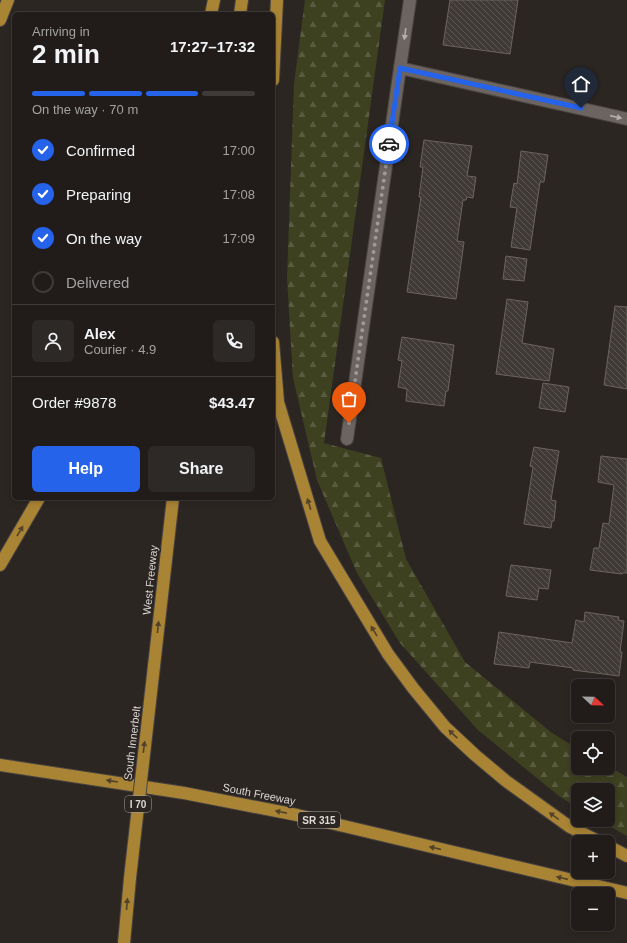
<!DOCTYPE html>
<meta charset="utf-8">
<style>
:root{--surface:#211c1a;--page:#2d2927;--text:#f1f3f6;--muted:#a2a1a2;--line:#3e3a39;--accent:#2563eb}
body{margin:0;font-family:Helvetica,sans-serif;background:var(--page);color:var(--text);height:100vh;display:flex;flex-direction:column;font-size:15px;white-space:nowrap}
*{box-sizing:border-box;margin:0}
p{font-size:13px;color:var(--muted)}
.icon{flex:none;width:22px;height:22px;fill:none;stroke:currentColor;stroke-width:2;stroke-linecap:round;stroke-linejoin:round}
.map{position:relative;flex:1;overflow:hidden}
.side{position:absolute;left:12px;top:12px;width:263px;height:488px;display:flex;flex-direction:column;background:var(--surface);border-radius:6px;box-shadow:0 2px 6px #0003,0 0 0 1px var(--line)}
.side>*{flex:none}
.needle{width:26px;rotate:112deg}
.controls{position:absolute;left:571px;top:679px;display:grid;gap:8px}
.controls a{display:grid;place-items:center;width:44px;height:44px;border-radius:6px;background:var(--surface);box-shadow:0 2px 6px #0003,0 0 0 1px var(--line);font-size:20px}
.pin{position:absolute;display:grid;place-items:center;width:34px;height:34px;color:#fff;margin:-41px -17px;border-radius:50% 50% 50% 0;rotate:-45deg;box-shadow:0 0 4px #0007}
.pin .icon{rotate:45deg}
.courier{position:absolute;display:grid;place-items:center;width:40px;height:40px;margin:-20px;border:3px solid #2563eb;border-radius:50%;background:#fff;color:#222;box-shadow:0 1px 5px #0007}
.summary em{font-style:normal;font-weight:700}
.summary div{display:flex;flex-direction:column-reverse}
.summary{display:flex;align-items:center;justify-content:space-between;height:68px;padding:0 20px}
h1{font-size:26px;font-weight:700;line-height:30px}
.bar{display:grid;grid-template-columns:repeat(4,1fr);gap:6px 4px;align-content:center;height:48px;padding:0 20px}
.bar i{height:5px;border-radius:3px;background:var(--line)}
.bar .current{background:var(--accent)}
.bar p{grid-column:span 4}
.line{display:flex;align-items:center;gap:10px;padding:0 20px;border-top:1px solid var(--line)}
.line div{flex:1}
.round{display:grid;place-items:center;flex:none;width:42px;height:42px;border-radius:6px;background:var(--page)}
ol{padding:0 20px;list-style:none}
li{display:flex;align-items:center;gap:12px;height:44px}
li p{margin-inline-start:auto}
li .icon{padding:4px;border-radius:50%;background:var(--accent);color:#fff;stroke-width:4}
li:last-child{color:var(--muted)}
li i{width:22px;height:22px;border:2px solid var(--line);border-radius:50%}
.cta{display:flex;gap:8px;margin-top:auto;padding:8px 20px}
.cta a{flex:1;height:46px;border-radius:6px;background:var(--accent);color:#fff;font-size:16px;font-weight:700;line-height:46px;text-align:center}
.cta a+a{background:var(--page);color:var(--text)}
.map>svg:first-child{display:block}
.forest{fill:url(#forest-firs)}
.building{fill:url(#building-back-hatch);stroke:#6b6460}
.lines{fill:none;stroke-linecap:round;stroke-linejoin:round}
.minor-casing{stroke:#494341;stroke-width:14}
.tertiary-casing{stroke:#494341;stroke-width:14}
.motorway-casing{stroke:#494341;stroke-width:14}
.minor{stroke:#6b6460;stroke-width:12}
.tertiary{stroke:#6b6460;stroke-width:12}
.motorway{stroke:#a98434;stroke-width:12}
.motorway-bridge-casing{stroke:#494341;stroke-width:14;stroke-linecap:butt}
.motorway-bridge{stroke:#a98434;stroke-width:12}
.oneway{fill:#b4afad}
.oneway2{fill:#524228}
.done{stroke:#9e9a97;stroke-width:4;stroke-dasharray:0 7.2}
.route{stroke:#2563eb;stroke-width:5}
.labels{text-anchor:middle;stroke-width:3.5;stroke-linejoin:round;paint-order:stroke}
.shield{fill:#2c2623;stroke:#a7a3a0;stroke-width:1}
.shield-label{font-size:10px;font-weight:bold;fill:#dcd8d6}
.street-label{font-size:11px;fill:#dcd8d6;stroke:#2c2623}
</style>
<div class="map">
<svg width="627" height="943" viewBox="0 0 627 943">
<defs>
<pattern id="forest-firs" width="22" height="20" patternUnits="userSpaceOnUse"><rect width="22" height="20" fill="#3e4120"/><path d="M5 1l3.5 6h-7zM16 11l3.5 6h-7z" fill="#595c40"/></pattern>
<pattern id="building-back-hatch" width="6" height="6" patternUnits="userSpaceOnUse"><rect width="6" height="6" fill="#403a36"/><path d="M-1 5l2 2M0 0l6 6M5-1l2 2" fill="none" stroke="#5b5652"/></pattern>
</defs>
<rect width="100%" height="100%" fill="#2c2623"/>
<path class="forest" d="M 305,0 L 385,0 L 324,443 L 381,458 L 406,559 L 465,662 L 552,733 L 578,749 L 578,768 L 608,768 L 608,766 L 627,777 L 627,836 L 599,820 L 608,820 L 608,790 L 578,790 L 578,808 L 559,796 L 478,730 L 400,643 L 357,573 L 317,480 L 293,378 L 287,278 L 294,84 Z"/>
<path class="building" d="M 450,0 L 518,0 L 510,54 L 443,45 Z
M 424,140 L 472,146 L 467,176 L 476,177 L 473,198 L 467,197 L 466,200 L 463,200 L 457,241 L 464,242 L 456,299 L 407,292 L 421,197 L 419,197 L 423,167 L 420,167 Z
M 521,151 L 548,155 L 544,182 L 540,182 L 530,250 L 511,247 L 517,208 L 510,207 L 514,183 L 517,184 Z
M 506,256 L 527,259 L 524,281 L 503,279 Z
M 507,299 L 528,302 L 522,343 L 554,349 L 549,381 L 496,374 Z
M 615,306 L 627,307 L 627,389 L 604,385 Z
M 402,337 L 454,345 L 448,391 L 446,391 L 444,406 L 406,401 L 407,389 L 398,387 L 402,361 L 398,360 Z
M 543,383 L 569,387 L 565,412 L 539,408 Z
M 534,447 L 559,451 L 551,500 L 556,501 L 554,521 L 552,521 L 551,528 L 524,524 L 533,467 L 530,466 Z
M 601,456 L 627,459 L 627,573 L 622,573 L 622,574 L 590,570 L 594,548 L 599,548 L 603,523 L 609,524 L 614,485 L 598,482 Z
M 511,565 L 551,570 L 548,589 L 539,588 L 537,600 L 506,596 Z
M 585,612 L 619,617 L 618,620 L 624,621 L 620,652 L 622,652 L 619,676 L 573,670 L 573,668 L 530,662 L 529,668 L 494,664 L 499,632 L 572,643 L 576,620 L 584,622 Z"/>
<g class="lines">
<g class="minor-casing">
<path id="minor" d="M 347,439 L 400,68"/>
</g>
<g class="tertiary-casing">
<path id="tertiary" d="M 410,0 L 400,68 L 627,119"/>
</g>
<g class="motorway-casing">
<path id="motorway" d="M 211,14 L 214,0
M 240,14 L 242,0
M 0,20 L 8,0
M 273,80 L 277,0
M 273,342 L 278,402 L 320,541 L 388,654 L 413,688 L 445,727 L 475,755 L 506,781 L 570,827 L 600,842
M 0,565 L 39,498
M 154,666 L 173,498
M 0,765 L 184,793 L 297,815 L 627,893
M 608,846 L 627,856"/>
</g>
<use href="#minor" class="minor"/>
<use href="#tertiary" class="tertiary"/>
<use href="#motorway" class="motorway"/>
<g class="motorway-bridge-casing">
<path id="motorway-bridge" d="M 124,943 L 130,878 L 154,666"/>
</g>
<use href="#motorway-bridge" class="motorway-bridge"/>
</g>
<defs><path id="oneway-solid" d="M-6-.8H1V-3.2L6.5 0L1 3.2V.8H-6Z"/></defs>
<g class="oneway">
<use href="#oneway-solid" transform="translate(405 34) rotate(98)"/>
<use href="#oneway-solid" transform="translate(616 117) rotate(13)"/>
</g>
<g class="oneway2">
<use href="#oneway-solid" transform="translate(309 504) rotate(-107)"/>
<use href="#oneway-solid" transform="translate(20 531) rotate(-59)"/>
<use href="#oneway-solid" transform="translate(158 627) rotate(-84)"/>
<use href="#oneway-solid" transform="translate(374 631) rotate(-121)"/>
<use href="#oneway-solid" transform="translate(453 734) rotate(-137)"/>
<use href="#oneway-solid" transform="translate(144 747) rotate(-83)"/>
<use href="#oneway-solid" transform="translate(112 781) rotate(-171)"/>
<use href="#oneway-solid" transform="translate(281 812) rotate(-169)"/>
<use href="#oneway-solid" transform="translate(554 816) rotate(-144)"/>
<use href="#oneway-solid" transform="translate(435 848) rotate(-167)"/>
<use href="#oneway-solid" transform="translate(562 878) rotate(-167)"/>
<use href="#oneway-solid" transform="translate(127 904) rotate(-85)"/>
</g>
<g class="lines">
<path class="done" d="M 349,423 L 389,144"/>
<path class="route" d="M 389,144 L 400,68 L 581,108"/>
</g>
<g class="labels">
<g class="shield">
<rect x="125" y="796" width="26" height="16" rx="3"/>
<rect x="298" y="812" width="42" height="16" rx="3"/>
</g>
<g class="shield-label">
<text x="138" y="808">I 70</text>
<text x="319" y="824">SR 315</text>
</g>
<g class="street-label">
<text transform="translate(150 580) rotate(-84)" y="4">West Freeway</text>
<text transform="translate(132 743) rotate(-83)" y="4">South Innerbelt</text>
<text transform="translate(259 794) rotate(11)" y="4">South Freeway</text>
</g>
</g>
</svg>
<div class="controls">
<a><svg class="needle" viewBox="-14 -14 28 28"><path d="M0-13l5 13h-10z" fill="#e53935"/><path d="M0 13l5-13h-10z" fill="#a2a1a2"/></svg></a>
<a><svg class="icon" aria-label="locate" viewBox="0 0 24 24"><circle cx="12" cy="12" r="6"/><path d="M12 2v4M12 18v4M2 12h4M18 12h4"/></svg></a>
<a><svg class="icon" aria-label="layers" viewBox="0 0 24 24"><path d="M12 4l9 5-9 5-9-5zM3 14l9 5 9-5"/></svg></a>
<a>+</a>
<a>−</a>
</div>
<div class="pin" style="left:349px;top:423px;background:#ea580c"><svg class="icon" aria-label="bag" viewBox="0 0 24 24"><path d="M5 8h14l-1 12H6zM9 8a3 3 0 0 1 6 0"/></svg></div>
<div class="pin" style="left:581px;top:108px;background:#1f2937"><svg class="icon" aria-label="home" viewBox="0 0 24 24"><path d="M3 11l9-7 9 7M6 9v11h12V9"/></svg></div>
<div class="courier" style="left:389px;top:144px"><svg class="icon" aria-label="car" viewBox="0 0 24 24"><path d="M5 17H2v-5l4-1 3-4h7l3 4 3 1v5h-3M9 17h6M6 11h13"/><circle cx="7" cy="17" r="2"/><circle cx="17" cy="17" r="2"/></svg></div>
<section class="side">
<div class="summary"><div><h1>2 min</h1><p>Arriving in</p></div><em>17:27–17:32</em></div>
<div class="bar"><i class="current"></i><i class="current"></i><i class="current"></i><i></i><p>On the way · 70 m</p></div>
<ol>
<li><svg class="icon" aria-label="check" viewBox="0 0 24 24"><path d="M5 12l5 5 9-10"/></svg>Confirmed<p>17:00</p></li>
<li><svg class="icon" aria-label="check" viewBox="0 0 24 24"><path d="M5 12l5 5 9-10"/></svg>Preparing<p>17:08</p></li>
<li><svg class="icon" aria-label="check" viewBox="0 0 24 24"><path d="M5 12l5 5 9-10"/></svg>On the way<p>17:09</p></li>
<li><i></i>Delivered</li>
</ol>
<div class="line" style="height:72px"><a class="round"><svg class="icon" aria-label="person" viewBox="0 0 24 24"><circle cx="12" cy="8" r="4"/><path d="M4 21q1-7 8-7t8 7"/></svg></a><div><b>Alex</b><p>Courier · 4.9</p></div><a class="round"><svg class="icon" aria-label="phone" viewBox="0 0 24 24"><path d="M5 4h4l2 5-3 2q2 4 5 5l2-3 5 2v4C11 20 4 13 5 4z"/></svg></a></div>
<div class="line" style="height:52px"><div>Order #9878</div><b>$43.47</b></div>
<div class="cta"><a>Help</a><a>Share</a></div>
</section>
</div>
